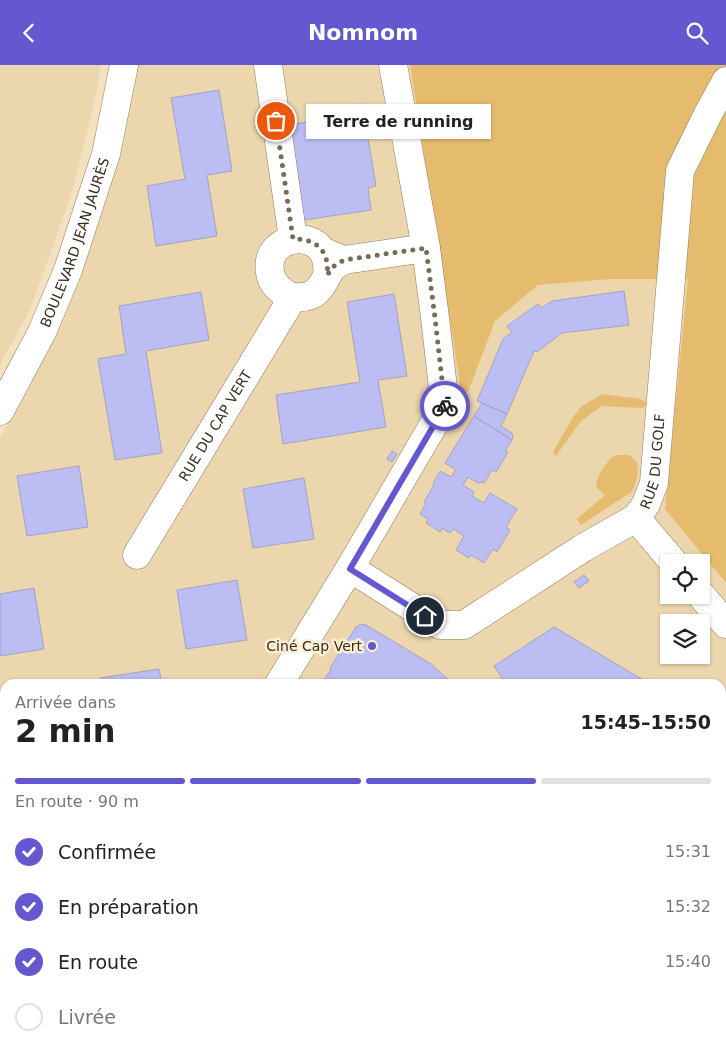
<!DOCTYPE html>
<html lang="fr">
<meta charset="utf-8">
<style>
:root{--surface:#fff;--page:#f2f2f2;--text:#222;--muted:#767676;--line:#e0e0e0;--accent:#6457d0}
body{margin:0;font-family:"DejaVu Sans",sans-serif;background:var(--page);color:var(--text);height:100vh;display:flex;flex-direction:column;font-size:19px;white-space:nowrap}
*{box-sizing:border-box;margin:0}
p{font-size:16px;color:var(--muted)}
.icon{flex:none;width:28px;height:28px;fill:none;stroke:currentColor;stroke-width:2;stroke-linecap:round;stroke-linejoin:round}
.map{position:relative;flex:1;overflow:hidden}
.panel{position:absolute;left:0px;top:614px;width:726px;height:376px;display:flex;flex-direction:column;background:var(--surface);border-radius:15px 15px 0 0;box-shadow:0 1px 4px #0004}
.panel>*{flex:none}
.fabs{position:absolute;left:660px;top:489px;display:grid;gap:10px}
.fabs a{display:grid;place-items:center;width:50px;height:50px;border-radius:0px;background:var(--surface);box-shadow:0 1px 4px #0004;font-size:25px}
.pin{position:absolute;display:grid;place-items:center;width:42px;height:42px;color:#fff;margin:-21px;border:2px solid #fff;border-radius:50%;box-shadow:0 1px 5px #0007}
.courier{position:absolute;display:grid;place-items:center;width:50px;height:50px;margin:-25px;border:4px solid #6457d0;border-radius:50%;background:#fff;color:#222;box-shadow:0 1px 6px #0007}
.bubble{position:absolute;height:35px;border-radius:0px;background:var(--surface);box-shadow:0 1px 4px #0004;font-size:16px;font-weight:800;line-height:35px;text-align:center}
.overview em{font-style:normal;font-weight:800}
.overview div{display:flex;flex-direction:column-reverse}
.overview{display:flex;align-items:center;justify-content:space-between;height:85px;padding:0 15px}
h1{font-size:32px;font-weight:800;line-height:38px}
.bar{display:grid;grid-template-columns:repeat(4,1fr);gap:8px 5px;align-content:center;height:60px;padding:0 15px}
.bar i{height:6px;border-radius:4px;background:var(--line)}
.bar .current{background:var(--accent)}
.bar p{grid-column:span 4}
ol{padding:0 15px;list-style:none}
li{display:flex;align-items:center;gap:15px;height:55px}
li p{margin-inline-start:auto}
li .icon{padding:5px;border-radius:50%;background:var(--accent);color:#fff;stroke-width:4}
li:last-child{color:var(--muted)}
li i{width:28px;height:28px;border:2px solid var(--line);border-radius:50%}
header{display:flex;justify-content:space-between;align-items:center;height:65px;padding:0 15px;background:var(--accent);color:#fff;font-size:22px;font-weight:800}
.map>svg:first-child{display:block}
.built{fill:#ecd6ae;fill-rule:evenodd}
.green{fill:#e5bb6d}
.building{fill:#bbbdf3;stroke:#a2a4c5}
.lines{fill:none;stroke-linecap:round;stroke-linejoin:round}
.minor-casing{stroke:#8d7c5e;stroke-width:29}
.minor{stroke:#fff;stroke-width:28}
.done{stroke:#776c58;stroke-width:5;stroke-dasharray:0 9}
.route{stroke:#6457d0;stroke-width:6}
.poi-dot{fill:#6457d0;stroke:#feefd4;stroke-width:2}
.labels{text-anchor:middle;stroke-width:5;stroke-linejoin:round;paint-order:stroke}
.street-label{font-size:14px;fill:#342d20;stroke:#feefd4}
.poi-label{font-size:14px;fill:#342d20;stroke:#feefd4;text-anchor:end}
</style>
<header><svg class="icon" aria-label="back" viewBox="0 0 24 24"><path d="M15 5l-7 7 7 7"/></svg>Nomnom<svg class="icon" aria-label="search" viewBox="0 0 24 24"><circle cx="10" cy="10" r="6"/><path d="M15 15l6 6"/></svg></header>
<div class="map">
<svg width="726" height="989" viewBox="0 0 726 989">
<rect width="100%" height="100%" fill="#f4e1c0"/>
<path class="built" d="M 0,0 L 100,0 L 98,22 L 73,124 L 30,245 L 0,300 Z
M 134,0 L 410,0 L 461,326 L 468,327 L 495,256 L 538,220 L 612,214 L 689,214 L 665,443 L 726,518 L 726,891 L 721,898 L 721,619 L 5,619 L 5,985 L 664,985 L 662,989 L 0,989 L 0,373 L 57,266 L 99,157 L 122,71 ZM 669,498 L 701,498 L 701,530 L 669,530 ZM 669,558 L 701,558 L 701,590 L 669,590 Z"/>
<path class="green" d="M 410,0 L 726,0 L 726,518 L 665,444 L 688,214 L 612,214 L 538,220 L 495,256 L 468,327 L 461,326 Z
M 602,329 L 640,334 L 646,337 L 646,340 L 643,343 L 602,341 L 581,356 L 556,391 L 553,387 L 573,352 L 581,342 Z
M 615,390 L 629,390 L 636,396 L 638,402 L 637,412 L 635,420 L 632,427 L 625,431 L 581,460 L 577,454 L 605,430 L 596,422 C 597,410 606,397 615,390 Z
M 726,891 L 726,989 L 662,989 L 664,985 L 721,985 L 721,898 Z"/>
<path class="building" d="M 219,25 L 232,106 L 207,110 L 217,171 L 156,181 L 147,121 L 185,114 L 171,33 Z
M 362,39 L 376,121 L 368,123 L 371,145 L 304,155 L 288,60 L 315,56 L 313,48 Z
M 624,226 L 629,260 L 562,268 L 537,287 L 534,286 L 507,349 L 477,336 L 503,274 L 512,267 L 507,261 L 538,239 L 541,243 L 552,236 Z
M 201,227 L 209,275 L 146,286 L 162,388 L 115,395 L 98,294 L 126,289 L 119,241 Z
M 394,229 L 407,311 L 378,315 L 386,362 L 283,379 L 276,330 L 360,317 L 347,237 Z
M 482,338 L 507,349 L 501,361 L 512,368 L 513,372 L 512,375 L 474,351 Z
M 474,351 L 512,375 L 505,386 L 508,387 L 496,407 L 492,405 L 485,417 L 478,418 L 468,412 L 463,420 L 474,427 L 472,431 L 484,438 L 490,428 L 517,444 L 506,462 L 510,465 L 497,487 L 493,484 L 484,498 L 471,490 L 469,493 L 456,485 L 464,471 L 453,464 L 450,468 L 442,463 L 440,467 L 426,458 L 428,454 L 420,449 L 426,438 L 424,437 L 434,420 L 433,419 L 440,406 L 451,412 L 456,405 L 445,398 Z
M 392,386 L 397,389 L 392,397 L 387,394 Z
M 79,401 L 88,462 L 27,471 L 17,411 Z
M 304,413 L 314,474 L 253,483 L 243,424 Z
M 584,510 L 589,516 L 579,523 L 574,517 Z
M 237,515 L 247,575 L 186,584 L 177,525 Z
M 34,523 L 44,584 L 0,591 L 0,529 Z
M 361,559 L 366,560 L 431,599 L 453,619 L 322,619 L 331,604 L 330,603 L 356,562 Z
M 554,562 L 650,619 L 506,619 L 494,601 Z
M 159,604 L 162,619 L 101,619 L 100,613 Z
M 0,685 L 1,685 L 5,689 L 5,693 L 0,697 Z
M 5,754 L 5,842 L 0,838 L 0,758 Z
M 516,985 L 599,985 L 597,989 L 514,989 Z
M 650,985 L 662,985 L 659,989 L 652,989 L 648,987 Z"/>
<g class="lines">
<g class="minor-casing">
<g id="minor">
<path d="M 268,0 L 293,174"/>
<path d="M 327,188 L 333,191 L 344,195 L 426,183"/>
<path d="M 327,210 C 333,160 263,166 270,207 C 271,215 275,221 282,226 C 289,233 301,234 311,230 C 324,224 325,210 334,201 C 337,199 341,197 344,195"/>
<path id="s1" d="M 0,346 L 42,267 L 68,205 L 106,89 L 124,0"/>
<path d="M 636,453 L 674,498"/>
<path id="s2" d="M 137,490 L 293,232"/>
<path id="s3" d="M 350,503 L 440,560 L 464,560 L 583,483 L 636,453 L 646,439 L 654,418 L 680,106 L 708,49 L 726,16"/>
<path d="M 701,530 L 726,559"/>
<path d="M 279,619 L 350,503 L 445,340 L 435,253 L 426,183 L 393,0"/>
<path d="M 0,641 L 5,644"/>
<path d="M 0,747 L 5,742"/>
<path d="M 721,849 L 726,841"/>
<path d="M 408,985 L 414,989"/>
<path d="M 56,989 L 59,985"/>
<path d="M 634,989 L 636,985"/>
</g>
</g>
<use href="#minor" class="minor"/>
</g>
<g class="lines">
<path class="done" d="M 276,56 L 293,174 C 317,173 330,187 327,210 L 334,201 L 344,195 L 426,183 L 435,253 L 445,341"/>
<path class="route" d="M 425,551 L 350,504 L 445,341"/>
</g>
<circle class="poi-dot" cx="372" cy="581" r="5"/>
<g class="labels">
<g class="street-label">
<text dy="5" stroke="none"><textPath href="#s1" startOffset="185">BOULEVARD JEAN JAURÈS</textPath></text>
<text dy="5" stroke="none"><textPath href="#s2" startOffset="151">RUE DU CAP VERT</textPath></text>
<text dy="5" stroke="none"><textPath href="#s3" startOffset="394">RUE DU GOLF</textPath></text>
</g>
<g class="poi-label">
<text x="362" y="586">Ciné Cap Vert</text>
</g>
</g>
</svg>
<div class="fabs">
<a><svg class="icon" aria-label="locate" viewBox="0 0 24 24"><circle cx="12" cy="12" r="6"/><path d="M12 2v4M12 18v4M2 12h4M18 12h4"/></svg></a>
<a><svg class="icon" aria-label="layers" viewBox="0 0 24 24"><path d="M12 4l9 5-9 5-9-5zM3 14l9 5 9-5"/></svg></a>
</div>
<div class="pin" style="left:276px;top:56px;background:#ea580c"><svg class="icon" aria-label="bag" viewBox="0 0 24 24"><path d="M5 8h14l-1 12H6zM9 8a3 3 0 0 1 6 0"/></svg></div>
<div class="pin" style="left:425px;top:551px;background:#1f2937"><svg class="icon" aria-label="home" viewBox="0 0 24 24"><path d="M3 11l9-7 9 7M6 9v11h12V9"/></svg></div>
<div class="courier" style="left:445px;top:341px"><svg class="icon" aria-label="bike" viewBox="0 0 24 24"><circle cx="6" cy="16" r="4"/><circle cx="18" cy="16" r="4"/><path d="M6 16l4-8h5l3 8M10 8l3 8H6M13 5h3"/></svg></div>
<div class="bubble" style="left:306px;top:39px;width:185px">Terre de running</div>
<section class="panel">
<div class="overview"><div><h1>2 min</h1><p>Arrivée dans</p></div><em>15:45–15:50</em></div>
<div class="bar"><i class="current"></i><i class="current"></i><i class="current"></i><i></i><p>En route · 90 m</p></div>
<ol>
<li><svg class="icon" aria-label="check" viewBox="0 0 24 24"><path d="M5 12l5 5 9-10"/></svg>Confirmée<p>15:31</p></li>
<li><svg class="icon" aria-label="check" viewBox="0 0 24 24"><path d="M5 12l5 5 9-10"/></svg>En préparation<p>15:32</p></li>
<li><svg class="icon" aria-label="check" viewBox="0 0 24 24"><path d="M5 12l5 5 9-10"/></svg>En route<p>15:40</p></li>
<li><i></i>Livrée</li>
</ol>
</section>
</div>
